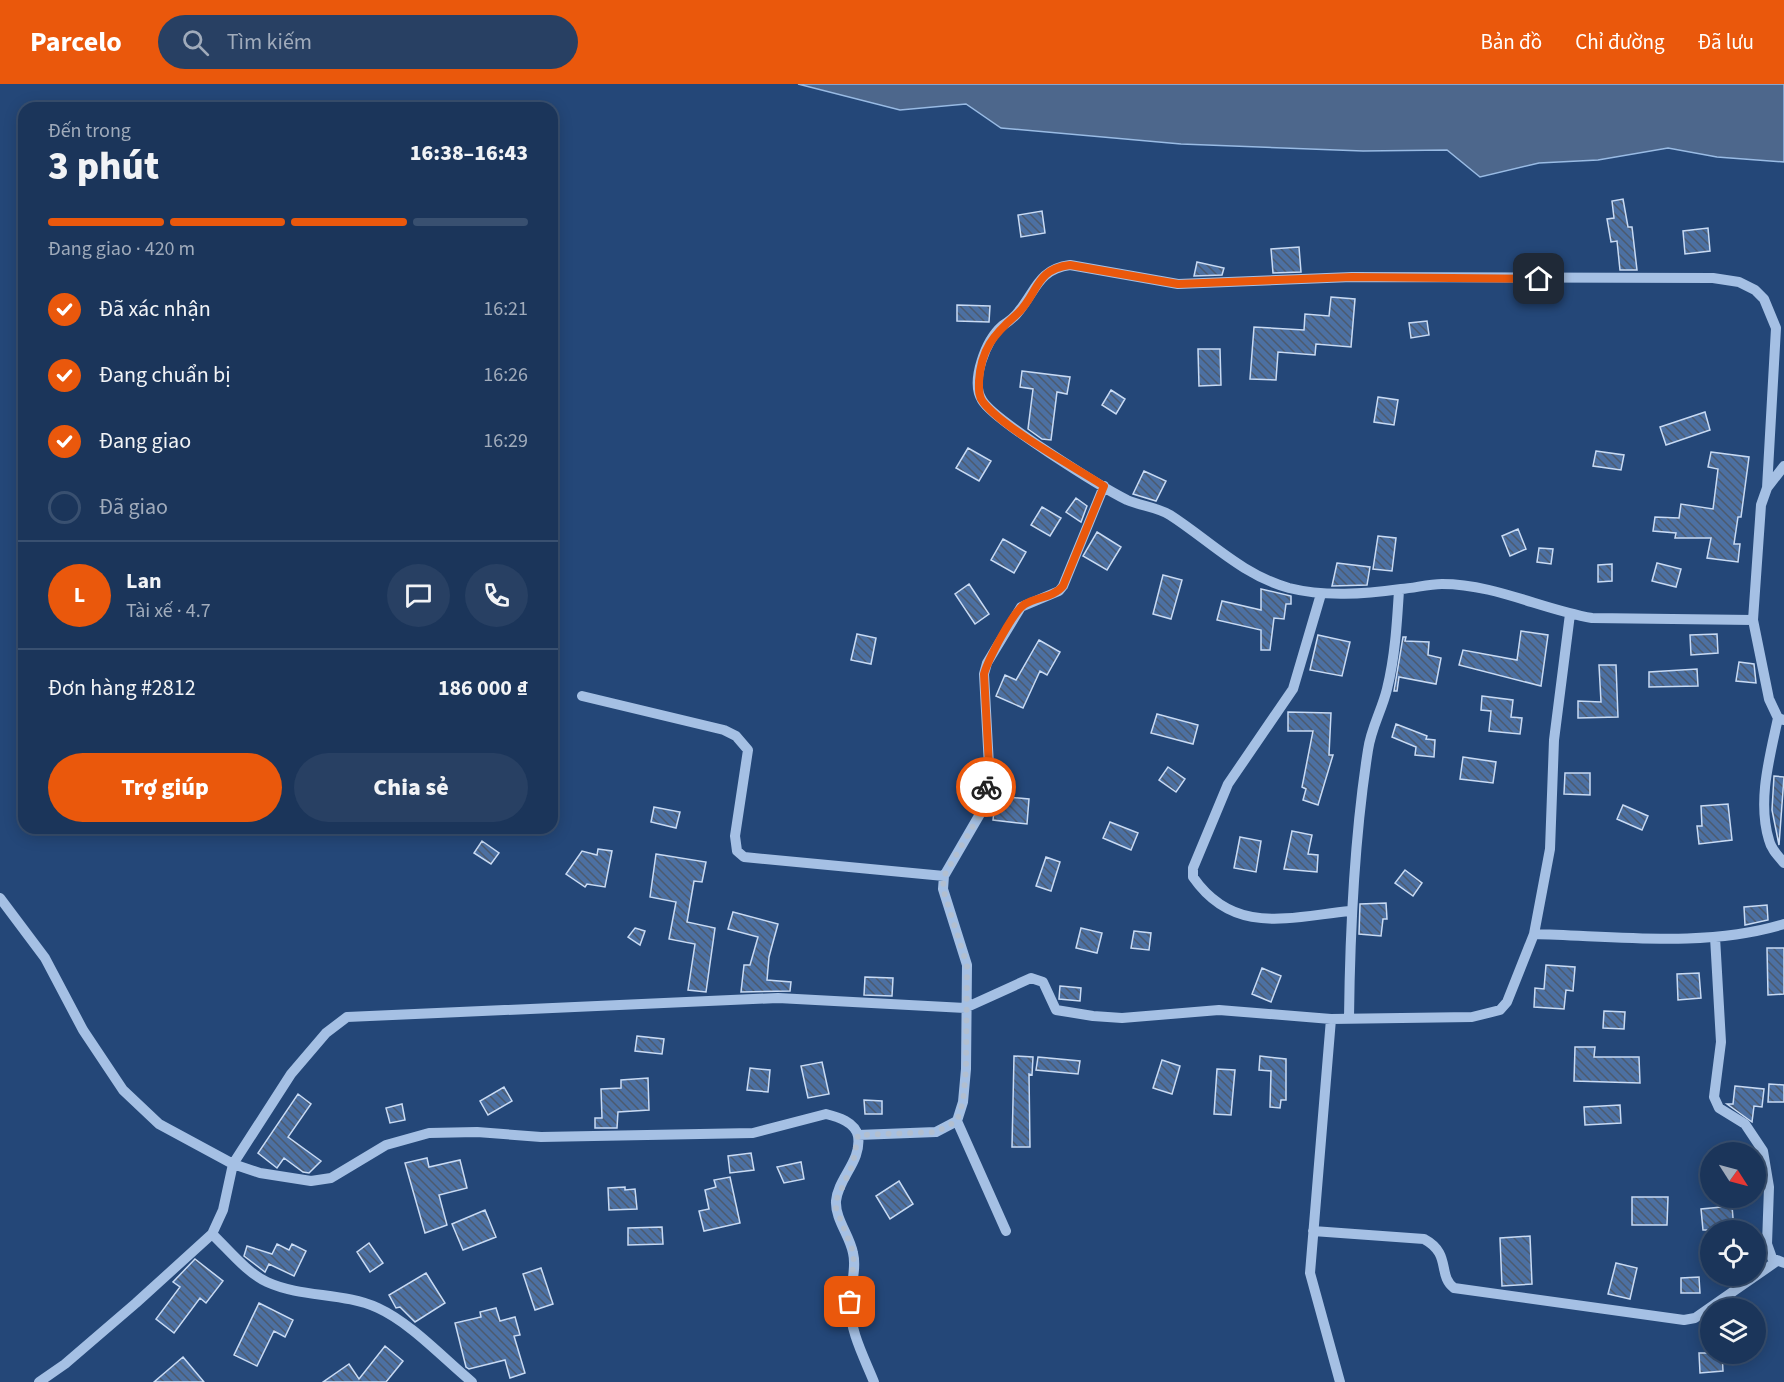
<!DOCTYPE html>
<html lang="vi">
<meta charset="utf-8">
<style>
:root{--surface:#1b355a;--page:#284063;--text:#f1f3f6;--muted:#a0abbb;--line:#395070;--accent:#ea580c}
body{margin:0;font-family:"Source Sans 3",sans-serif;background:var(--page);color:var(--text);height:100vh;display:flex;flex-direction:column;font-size:22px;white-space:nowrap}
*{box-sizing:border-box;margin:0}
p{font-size:20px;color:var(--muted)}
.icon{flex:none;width:33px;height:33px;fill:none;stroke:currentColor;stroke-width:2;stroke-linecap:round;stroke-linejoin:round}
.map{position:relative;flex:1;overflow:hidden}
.drawer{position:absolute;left:18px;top:18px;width:540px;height:732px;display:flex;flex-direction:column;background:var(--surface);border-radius:18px;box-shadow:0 3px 15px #0003,0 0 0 2px var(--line)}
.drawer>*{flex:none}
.needle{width:39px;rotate:126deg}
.fabs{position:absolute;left:1700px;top:1058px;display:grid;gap:12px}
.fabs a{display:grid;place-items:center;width:66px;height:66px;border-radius:50%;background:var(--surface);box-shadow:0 3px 15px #0003,0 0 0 2px var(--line);font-size:30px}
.pin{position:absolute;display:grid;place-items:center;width:51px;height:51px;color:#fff;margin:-26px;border-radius:12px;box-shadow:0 3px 9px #0006}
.courier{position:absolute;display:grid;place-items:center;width:60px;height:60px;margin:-30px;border:4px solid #ea580c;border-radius:50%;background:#fff;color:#222;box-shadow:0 2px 8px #0007}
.overview em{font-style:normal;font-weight:800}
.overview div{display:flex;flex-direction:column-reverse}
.overview{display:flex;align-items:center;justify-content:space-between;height:102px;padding:0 30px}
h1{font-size:39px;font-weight:800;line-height:45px}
.bar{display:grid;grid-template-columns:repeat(4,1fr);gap:9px 6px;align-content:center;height:72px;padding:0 30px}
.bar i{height:8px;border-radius:4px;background:var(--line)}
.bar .current{background:var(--accent)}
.bar p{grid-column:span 4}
.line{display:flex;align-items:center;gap:15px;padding:0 30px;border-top:2px solid var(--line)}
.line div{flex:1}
.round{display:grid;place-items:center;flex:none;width:63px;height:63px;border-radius:32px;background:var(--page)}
ol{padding:0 30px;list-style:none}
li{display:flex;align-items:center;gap:18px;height:66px}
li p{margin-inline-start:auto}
li .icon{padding:6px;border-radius:50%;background:var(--accent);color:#fff;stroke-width:4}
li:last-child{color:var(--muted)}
li i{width:33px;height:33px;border:3px solid var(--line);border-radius:50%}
.cta{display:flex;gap:12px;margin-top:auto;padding:12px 30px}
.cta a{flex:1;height:69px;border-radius:36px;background:var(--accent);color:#fff;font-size:24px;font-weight:800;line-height:69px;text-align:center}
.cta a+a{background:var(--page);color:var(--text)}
header{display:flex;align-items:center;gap:36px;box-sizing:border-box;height:84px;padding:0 30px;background:var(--accent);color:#fff}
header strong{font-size:28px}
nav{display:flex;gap:33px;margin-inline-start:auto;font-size:21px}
.search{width:420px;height:54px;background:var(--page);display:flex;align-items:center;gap:15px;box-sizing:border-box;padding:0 21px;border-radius:33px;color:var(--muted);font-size:22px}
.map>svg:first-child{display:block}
.water{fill:#4d678c;stroke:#99bbe4;stroke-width:1.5}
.building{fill:url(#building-back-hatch);stroke:#c8daf3;stroke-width:1.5}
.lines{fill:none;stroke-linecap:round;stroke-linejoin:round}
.minor{stroke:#a5c0e4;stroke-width:10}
.done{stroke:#b2bfd0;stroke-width:6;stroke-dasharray:0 10.8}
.route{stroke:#ea580c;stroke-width:8}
</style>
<header>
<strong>Parcelo</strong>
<div class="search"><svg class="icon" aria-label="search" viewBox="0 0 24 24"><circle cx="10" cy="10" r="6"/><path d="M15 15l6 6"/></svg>Tìm kiếm</div>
<nav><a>Bản đồ</a><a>Chỉ đường</a><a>Đã lưu</a></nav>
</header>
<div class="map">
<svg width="1784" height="1298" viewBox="0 0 1784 1298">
<defs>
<pattern id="building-back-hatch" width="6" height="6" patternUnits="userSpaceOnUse" patternTransform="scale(1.5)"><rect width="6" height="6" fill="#4c70a2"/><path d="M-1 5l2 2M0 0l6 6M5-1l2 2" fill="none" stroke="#4c5a6e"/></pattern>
</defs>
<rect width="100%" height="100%" fill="#244778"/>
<path class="water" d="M 798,0 L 1784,0 L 1784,78 L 1717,73 L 1668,64 L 1598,76 L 1539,79 L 1480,93 L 1447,66 L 1363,67 L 1181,60 L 1001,44 L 966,20 L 900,26 Z"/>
<path class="building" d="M 1623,115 L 1628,143 L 1632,143 L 1637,186 L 1620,186 L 1617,157 L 1611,158 L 1607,135 L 1614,134 L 1612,117 Z
M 1042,127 L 1045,149 L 1021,153 L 1018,131 Z
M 1708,144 L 1710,167 L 1685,170 L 1683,147 Z
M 1299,163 L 1301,188 L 1273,189 L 1271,165 Z
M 1197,178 L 1224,184 L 1222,191 L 1194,192 Z
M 1331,213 L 1355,215 L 1351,263 L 1316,260 L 1315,271 L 1278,268 L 1276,296 L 1250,295 L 1254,243 L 1304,246 L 1305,230 L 1329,232 Z
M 957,221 L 990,222 L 989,238 L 957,237 Z
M 1427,237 L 1429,251 L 1411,254 L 1409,239 Z
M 1198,265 L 1220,265 L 1221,301 L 1199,302 Z
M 1022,287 L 1070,293 L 1067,310 L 1057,308 L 1051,356 L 1042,355 L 1028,345 L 1033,305 L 1020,303 Z
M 1111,306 L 1125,315 L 1116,330 L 1102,321 Z
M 1378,313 L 1398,316 L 1394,341 L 1374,338 Z
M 1705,328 L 1710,346 L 1666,361 L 1660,343 Z
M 968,364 L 991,377 L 979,397 L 956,384 Z
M 1596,367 L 1624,371 L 1621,386 L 1593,382 Z
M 1711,368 L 1749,373 L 1741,433 L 1738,433 L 1734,460 L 1740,460 L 1738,478 L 1707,474 L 1711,454 L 1675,454 L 1676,449 L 1653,447 L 1655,433 L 1679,434 L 1681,420 L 1713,425 L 1718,385 L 1708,383 Z
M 1144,387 L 1166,397 L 1156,417 L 1133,410 Z
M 1076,414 L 1087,422 L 1081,438 L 1066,428 Z
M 1042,423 L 1061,434 L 1050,452 L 1031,441 Z
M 1518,445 L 1526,465 L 1510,472 L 1502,452 Z
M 1097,448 L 1121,463 L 1107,486 L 1083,472 Z
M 1378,452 L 1396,454 L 1392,487 L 1373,485 Z
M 1003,455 L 1026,468 L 1014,489 L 991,476 Z
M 1539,464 L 1553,465 L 1551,480 L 1537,478 Z
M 1337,479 L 1370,483 L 1367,501 L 1332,502 Z
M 1657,479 L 1681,485 L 1676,503 L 1652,497 Z
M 1612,480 L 1612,497 L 1598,498 L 1598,481 Z
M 1163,491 L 1182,496 L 1171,535 L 1153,530 Z
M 969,500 L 989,530 L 975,540 L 955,510 Z
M 1261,505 L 1291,512 L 1291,520 L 1286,520 L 1284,535 L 1274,534 L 1270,566 L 1261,566 L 1261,546 L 1217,536 L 1222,517 L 1261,526 Z
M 1521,547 L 1548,551 L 1541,602 L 1459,581 L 1463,566 L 1517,576 Z
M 857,550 L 876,554 L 871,580 L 851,576 Z
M 1717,550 L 1718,569 L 1691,571 L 1690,551 Z
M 1318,551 L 1350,558 L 1342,592 L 1310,586 Z
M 1403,553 L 1406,553 L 1405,557 L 1429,558 L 1428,571 L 1441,574 L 1436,600 L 1399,593 L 1397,607 L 1394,607 Z
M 1039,556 L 1060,568 L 1047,591 L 1040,587 L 1023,624 L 996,612 L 1005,591 L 1016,596 Z
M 1739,578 L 1754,580 L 1756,599 L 1736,597 Z
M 1599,581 L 1616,581 L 1618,633 L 1578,634 L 1578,617 L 1601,618 Z
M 1697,585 L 1698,602 L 1649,603 L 1649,588 Z
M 1482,612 L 1513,616 L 1511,633 L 1522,634 L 1520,650 L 1489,647 L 1491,627 L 1481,626 Z
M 1288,628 L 1331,629 L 1329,671 L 1333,671 L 1318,721 L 1303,716 L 1306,705 L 1302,703 L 1313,647 L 1288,647 Z
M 1157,630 L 1198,641 L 1193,660 L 1151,649 Z
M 1396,640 L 1427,652 L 1426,655 L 1435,656 L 1434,673 L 1415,671 L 1416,663 L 1392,653 Z
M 1463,673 L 1496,678 L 1493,699 L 1460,695 Z
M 1168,683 L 1185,695 L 1176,708 L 1159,696 Z
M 1565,689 L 1590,689 L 1590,711 L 1564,710 Z
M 1774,692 L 1784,693 L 1779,761 L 1772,726 Z
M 996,712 L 1029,715 L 1027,740 L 993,736 Z
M 1728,720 L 1732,756 L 1699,760 L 1697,742 L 1702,742 L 1701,722 Z
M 1623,721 L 1648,732 L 1642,746 L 1617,735 Z
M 654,723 L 680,728 L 676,744 L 651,738 Z
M 1110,738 L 1138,749 L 1131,766 L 1103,754 Z
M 1292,747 L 1312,751 L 1308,770 L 1318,771 L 1317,788 L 1284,785 Z
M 1240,753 L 1261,757 L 1256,788 L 1234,784 Z
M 482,757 L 499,769 L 491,780 L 474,769 Z
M 598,765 L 612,767 L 605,803 L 587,800 L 585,803 L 566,790 L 582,767 L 597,771 Z
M 656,770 L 706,778 L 702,798 L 694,797 L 687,838 L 715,844 L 706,908 L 688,906 L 695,860 L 669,855 L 676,818 L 650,813 Z
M 1046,773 L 1060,778 L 1051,807 L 1036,802 Z
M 1405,786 L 1422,799 L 1413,812 L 1395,799 Z
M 1386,819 L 1387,835 L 1383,835 L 1381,852 L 1359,850 L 1360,820 Z
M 1767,821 L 1768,836 L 1745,841 L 1744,823 Z
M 733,828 L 778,840 L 769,873 L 767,896 L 791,898 L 790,907 L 741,908 L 744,881 L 750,881 L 758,853 L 728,845 Z
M 635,844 L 645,847 L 640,861 L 628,853 Z
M 1081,844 L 1102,849 L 1097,869 L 1076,864 Z
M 1134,847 L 1151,849 L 1149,866 L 1131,864 Z
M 1767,864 L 1784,864 L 1784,910 L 1768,911 Z
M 1546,881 L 1575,883 L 1573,907 L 1566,906 L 1564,925 L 1534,923 L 1535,904 L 1544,905 Z
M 1262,884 L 1281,892 L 1271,918 L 1252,910 Z
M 1699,889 L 1701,914 L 1678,916 L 1677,890 Z
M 865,893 L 893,894 L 892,912 L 864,911 Z
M 1060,902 L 1081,904 L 1080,917 L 1059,915 Z
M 1604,927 L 1625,928 L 1624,945 L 1603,944 Z
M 637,952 L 664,955 L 662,970 L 635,967 Z
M 1575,963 L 1595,963 L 1594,973 L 1639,973 L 1640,999 L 1574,997 Z
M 1014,972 L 1033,973 L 1032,991 L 1029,990 L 1030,1063 L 1012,1063 Z
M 1260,972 L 1286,975 L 1286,1016 L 1281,1016 L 1280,1024 L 1270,1023 L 1271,987 L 1259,986 Z
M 1038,973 L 1080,977 L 1078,990 L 1036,986 Z
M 1162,976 L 1180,982 L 1172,1010 L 1153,1004 Z
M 822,978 L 829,1010 L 808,1014 L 801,982 Z
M 750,984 L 770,986 L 768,1008 L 747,1006 Z
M 1217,985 L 1235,986 L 1231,1031 L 1214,1030 Z
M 648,994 L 649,1026 L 618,1028 L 617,1044 L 595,1044 L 595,1034 L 602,1034 L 601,1005 L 621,1004 L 621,996 Z
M 1769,1000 L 1784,1001 L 1784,1018 L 1768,1018 Z
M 1735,1002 L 1764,1005 L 1762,1023 L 1754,1022 L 1752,1038 L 1727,1020 L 1733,1020 Z
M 504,1003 L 512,1017 L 488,1031 L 480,1017 Z
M 298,1010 L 311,1020 L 288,1053 L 321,1077 L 309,1089 L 303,1088 L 284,1074 L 277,1084 L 258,1069 Z
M 864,1016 L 882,1017 L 882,1030 L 865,1030 Z
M 402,1020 L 405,1036 L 390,1039 L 386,1024 Z
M 1620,1021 L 1621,1039 L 1585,1041 L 1584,1023 Z
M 751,1069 L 754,1086 L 730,1089 L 728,1072 Z
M 427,1074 L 429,1083 L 460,1076 L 467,1104 L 439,1111 L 447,1141 L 425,1149 L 405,1079 Z
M 801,1078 L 804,1095 L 784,1099 L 777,1083 Z
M 730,1093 L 740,1139 L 704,1147 L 699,1127 L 709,1125 L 705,1106 L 716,1103 L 714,1096 Z
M 899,1097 L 913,1120 L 890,1135 L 876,1112 Z
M 625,1103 L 625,1106 L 635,1105 L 637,1125 L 609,1126 L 608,1104 Z
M 1632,1113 L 1668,1113 L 1667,1141 L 1632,1141 Z
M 1732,1122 L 1734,1146 L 1703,1146 L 1701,1125 Z
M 485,1126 L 496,1153 L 463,1166 L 452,1140 Z
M 662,1143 L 663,1160 L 628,1161 L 628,1144 Z
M 1530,1152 L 1532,1200 L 1502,1202 L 1500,1154 Z
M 369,1159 L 383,1179 L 370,1188 L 357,1168 Z
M 277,1160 L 289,1166 L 292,1160 L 306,1167 L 294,1192 L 269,1180 L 265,1188 L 244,1172 L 247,1162 L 272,1170 Z
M 195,1175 L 223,1197 L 206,1219 L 200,1214 L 174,1249 L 156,1235 L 180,1203 L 173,1198 Z
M 1616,1179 L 1637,1184 L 1630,1215 L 1608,1210 Z
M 541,1184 L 553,1220 L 535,1226 L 523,1190 Z
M 426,1189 L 445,1219 L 415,1238 L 400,1223 L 396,1224 L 389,1211 Z
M 1699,1193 L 1700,1209 L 1681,1209 L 1681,1194 Z
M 259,1219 L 293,1236 L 285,1253 L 274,1247 L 257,1282 L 234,1271 Z
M 496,1224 L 500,1237 L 515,1233 L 520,1251 L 514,1252 L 525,1289 L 510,1294 L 505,1276 L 469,1285 L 466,1283 L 455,1239 L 481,1233 L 480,1228 Z
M 385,1262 L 403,1277 L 386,1298 L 323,1298 L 349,1280 L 359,1295 Z
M 1699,1269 L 1722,1269 L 1723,1287 L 1700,1289 Z
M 183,1273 L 204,1298 L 154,1298 Z"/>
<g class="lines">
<path class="minor" d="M 1784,382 L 1767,404 L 1761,421 L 1753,536 L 1769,615 L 1778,634 L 1784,636
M 1321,510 L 1293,605 L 1228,700 L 1193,784 L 1193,793 C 1234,852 1289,833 1350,827
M 1753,536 L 1592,534 C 1541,525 1494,500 1442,500 C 1428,500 1415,504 1401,505 C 1364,510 1325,513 1289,504 C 1242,491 1209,456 1170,431 C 1157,423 1141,422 1127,416 C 1103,404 993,336 982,316 C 970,297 986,256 1002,242 C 1008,238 1015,233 1019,227 C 1036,206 1039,185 1070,181 L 1178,200 L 1352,193 L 1713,194 L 1739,198 L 1755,206 L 1764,215 L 1776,244 L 1767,404
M 582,612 L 724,646 L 736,652 L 748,666 L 735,752 L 737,767 L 744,773 L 944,792
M 1778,634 C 1770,672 1757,717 1769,756 C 1771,765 1778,772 1784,779
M 0,814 L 45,874 L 83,946 L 123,1006 L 159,1040 L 233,1080 L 260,1089 L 311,1097 L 331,1094 L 386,1061 L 429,1049 L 477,1048 L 541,1053 L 753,1049 L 826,1030 C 838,1033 855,1038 858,1052 C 862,1077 838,1094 836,1117 C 835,1135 850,1152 853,1169 C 857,1185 850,1203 850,1220 C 850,1248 864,1273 874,1298
M 1534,850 C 1616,852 1705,864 1784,840
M 1715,853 L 1721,958 L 1714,1013 L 1719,1024 L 1745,1040 L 1763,1067 L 1769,1103 L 1767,1160 L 1772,1174 L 1784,1179
M 1349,934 C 1350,844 1354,755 1368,666 C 1371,644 1382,626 1387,605 C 1395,573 1397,539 1399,506
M 1331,935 L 1310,1189 L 1340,1298
M 957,1037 L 1006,1147
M 858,1051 L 936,1048 L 957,1037 L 963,1018 L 966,985 L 967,881 L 943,805 L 944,792 L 980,730 L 984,712 L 989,682 L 984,590 L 987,579 L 1021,523 L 1059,507 L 1063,502 L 1104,402
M 1313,1147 L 1424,1155 C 1452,1170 1437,1191 1454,1204 L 1684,1236 L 1695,1234 L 1777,1177
M 212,1150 C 228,1165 247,1189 267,1198 C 302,1214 343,1208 378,1224 C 411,1239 444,1275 472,1298
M 39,1298 L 65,1280 L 136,1219 L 212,1150 L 223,1126 L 233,1080 L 291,990 L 326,949 L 347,933 L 778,914 L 965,924 L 1031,894 L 1043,898 L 1056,926 L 1093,932 L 1122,934 L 1219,926 L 1331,935 L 1472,933 L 1500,926 L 1507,918 L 1534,850 L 1550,765 L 1554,656 L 1570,530"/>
</g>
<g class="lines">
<path class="done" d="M 850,1218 L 854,1170 L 836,1124 L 837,1114 L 853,1080 L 858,1051 L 936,1048 L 957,1037 L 963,1018 L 966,985 L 967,881 L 943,805 L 944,792 L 980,730 L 986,703"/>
<path class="route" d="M 986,703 L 989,682 L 984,590 C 988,576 1013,527 1025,520 C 1037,513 1054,513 1063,502 L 1104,402 C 1073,382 1004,345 983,318 C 978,312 979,304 979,297 C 981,266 993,251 1016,231 C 1038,212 1034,185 1070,181 L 1178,200 L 1352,193 L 1539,195"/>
</g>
</svg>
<div class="fabs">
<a><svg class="needle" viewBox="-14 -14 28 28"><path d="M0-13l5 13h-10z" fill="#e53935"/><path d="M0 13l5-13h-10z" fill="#a0abbb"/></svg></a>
<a><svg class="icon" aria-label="locate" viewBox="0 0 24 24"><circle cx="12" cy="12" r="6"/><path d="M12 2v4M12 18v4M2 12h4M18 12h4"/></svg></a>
<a><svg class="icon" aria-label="layers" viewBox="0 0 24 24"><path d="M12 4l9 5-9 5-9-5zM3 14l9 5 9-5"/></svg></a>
</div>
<div class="pin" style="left:850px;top:1218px;background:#ea580c"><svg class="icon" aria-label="bag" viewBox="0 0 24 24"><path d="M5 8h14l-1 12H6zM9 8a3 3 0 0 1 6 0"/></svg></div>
<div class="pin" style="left:1539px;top:195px;background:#1f2937"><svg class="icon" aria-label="home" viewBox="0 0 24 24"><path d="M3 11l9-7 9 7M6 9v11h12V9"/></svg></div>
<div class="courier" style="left:986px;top:703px"><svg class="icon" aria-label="bike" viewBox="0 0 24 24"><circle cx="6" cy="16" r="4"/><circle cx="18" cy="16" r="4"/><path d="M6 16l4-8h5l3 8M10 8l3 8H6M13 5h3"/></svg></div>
<section class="drawer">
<div class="overview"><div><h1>3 phút</h1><p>Đến trong</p></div><em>16:38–16:43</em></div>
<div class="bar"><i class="current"></i><i class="current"></i><i class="current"></i><i></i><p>Đang giao · 420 m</p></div>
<ol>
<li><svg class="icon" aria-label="check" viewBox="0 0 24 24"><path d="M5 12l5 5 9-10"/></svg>Đã xác nhận<p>16:21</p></li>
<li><svg class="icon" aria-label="check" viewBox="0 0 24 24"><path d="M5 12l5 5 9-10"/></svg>Đang chuẩn bị<p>16:26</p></li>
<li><svg class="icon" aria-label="check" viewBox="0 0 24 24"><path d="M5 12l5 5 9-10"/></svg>Đang giao<p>16:29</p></li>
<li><i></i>Đã giao</li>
</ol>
<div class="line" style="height:108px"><b class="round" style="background:var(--accent);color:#fff">L</b><div><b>Lan</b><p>Tài xế · 4.7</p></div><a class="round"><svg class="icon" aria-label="chat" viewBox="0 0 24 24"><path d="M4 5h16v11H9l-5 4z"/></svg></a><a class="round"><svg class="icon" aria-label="phone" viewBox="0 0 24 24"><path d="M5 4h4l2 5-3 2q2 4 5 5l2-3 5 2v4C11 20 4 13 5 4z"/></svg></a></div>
<div class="line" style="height:78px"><div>Đơn hàng #2812</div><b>186 000 ₫</b></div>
<div class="cta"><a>Trợ giúp</a><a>Chia sẻ</a></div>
</section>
</div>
